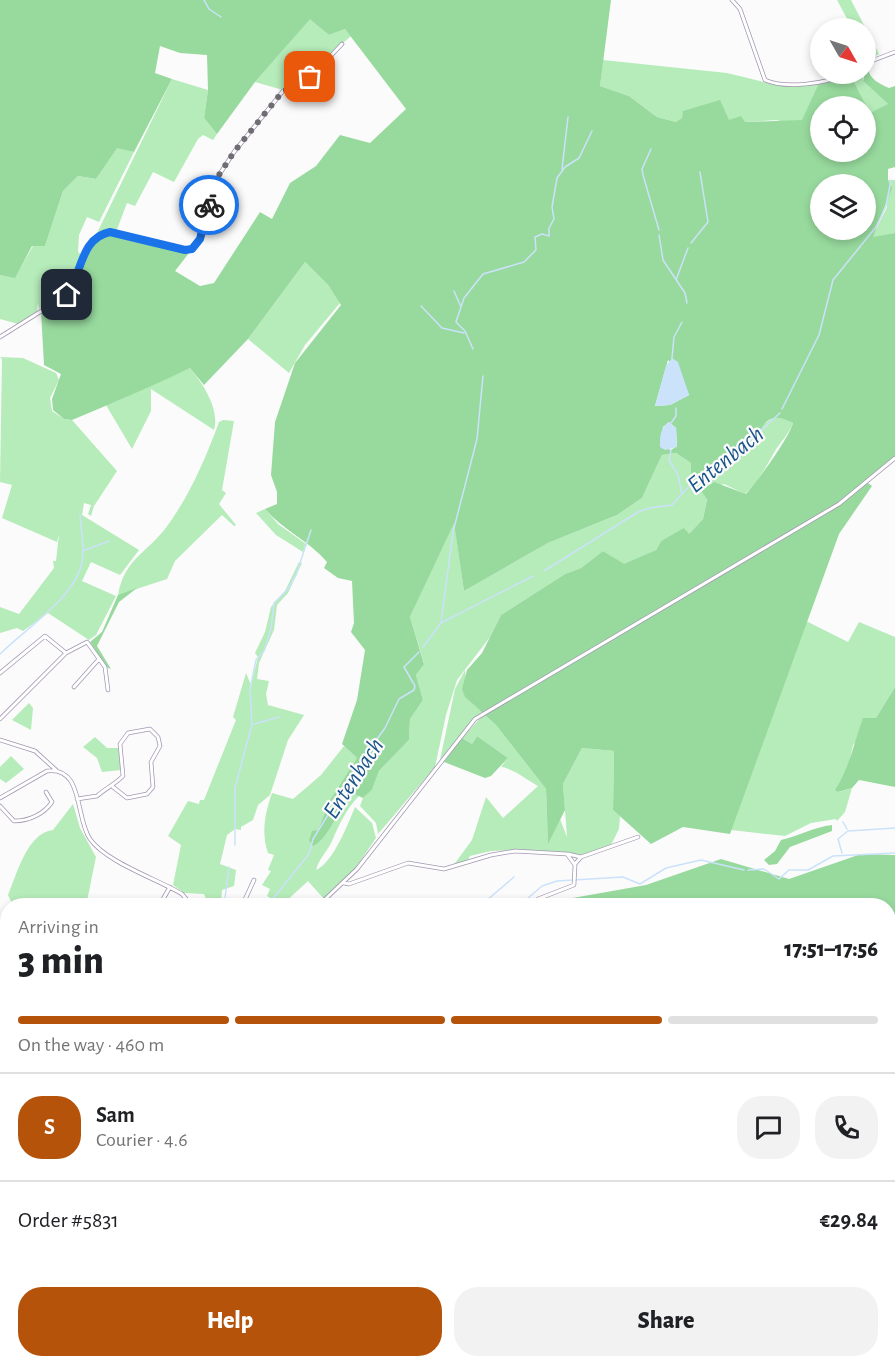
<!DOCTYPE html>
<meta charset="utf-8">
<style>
:root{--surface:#fff;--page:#f2f2f2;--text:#202124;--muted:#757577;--line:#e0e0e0;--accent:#b45309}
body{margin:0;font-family:"Alegreya Sans",sans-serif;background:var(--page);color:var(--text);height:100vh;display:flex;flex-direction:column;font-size:22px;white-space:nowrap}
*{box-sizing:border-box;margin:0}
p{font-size:20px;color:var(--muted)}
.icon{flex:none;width:33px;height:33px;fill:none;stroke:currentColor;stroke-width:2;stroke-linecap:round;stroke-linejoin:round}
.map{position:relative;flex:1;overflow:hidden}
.panel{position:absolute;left:0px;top:898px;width:896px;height:470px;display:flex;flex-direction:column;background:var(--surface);border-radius:24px 24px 0 0;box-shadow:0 3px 9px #0003}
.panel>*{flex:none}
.needle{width:39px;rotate:129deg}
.fabs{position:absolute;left:810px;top:18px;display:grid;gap:12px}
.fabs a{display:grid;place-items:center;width:66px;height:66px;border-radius:50%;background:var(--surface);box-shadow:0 3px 9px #0003;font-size:30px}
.pin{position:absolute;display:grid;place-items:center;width:51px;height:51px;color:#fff;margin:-26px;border-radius:12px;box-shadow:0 3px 9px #0006}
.courier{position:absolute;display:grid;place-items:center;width:60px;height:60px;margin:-30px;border:4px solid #1a73e8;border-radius:50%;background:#fff;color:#222;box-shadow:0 2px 8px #0007}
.overview em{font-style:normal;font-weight:800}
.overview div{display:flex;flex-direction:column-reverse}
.overview{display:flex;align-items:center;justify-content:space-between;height:102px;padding:0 18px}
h1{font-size:39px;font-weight:800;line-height:45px}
.bar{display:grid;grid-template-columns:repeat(4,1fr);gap:9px 6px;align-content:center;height:72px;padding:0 18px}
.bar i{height:8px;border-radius:4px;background:var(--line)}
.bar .current{background:var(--accent)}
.bar p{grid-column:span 4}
.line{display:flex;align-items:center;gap:15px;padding:0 18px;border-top:2px solid var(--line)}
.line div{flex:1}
.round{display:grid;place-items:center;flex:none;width:63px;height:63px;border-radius:24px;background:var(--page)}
.action{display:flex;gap:12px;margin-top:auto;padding:12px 18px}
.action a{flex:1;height:69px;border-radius:24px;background:var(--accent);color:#fff;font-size:24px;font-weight:800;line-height:69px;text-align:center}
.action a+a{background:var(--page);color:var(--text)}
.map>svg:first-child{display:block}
.green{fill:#b6ebba}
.forest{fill:#98da9e;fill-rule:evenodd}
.water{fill:#cbe2fb}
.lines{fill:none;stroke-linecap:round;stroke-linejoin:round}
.stream{stroke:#cbe2fb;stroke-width:1.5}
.street-casing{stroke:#a296b2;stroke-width:4.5}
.street{stroke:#fff;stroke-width:3}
.done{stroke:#6f6c73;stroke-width:6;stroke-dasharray:0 10.8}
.route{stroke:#1a73e8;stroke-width:8}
.labels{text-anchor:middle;stroke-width:4.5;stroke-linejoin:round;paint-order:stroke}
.water-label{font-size:24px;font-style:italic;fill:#19548b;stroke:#fbfbfb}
</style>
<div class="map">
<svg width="895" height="1367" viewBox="0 0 895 1367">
<rect width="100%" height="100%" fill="#fbfbfb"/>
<path class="green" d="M 837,0 L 851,0 L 879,54 L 869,59 L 866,53 L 866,28 L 852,28 Z
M 310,18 L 329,35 L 345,29 L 351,36 L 326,58 L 311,76 L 306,72 L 293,87 L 283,90 L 255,82 Z
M 603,60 L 727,73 L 772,84 L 819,83 L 803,120 L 790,123 L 776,120 L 745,122 L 683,118 L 676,122 L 657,117 L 629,96 L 600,86 Z
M 850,74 L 863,74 L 863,81 L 888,104 L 887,106 L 870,113 Z
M 172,79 L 208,90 L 204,118 L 217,134 L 213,140 L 203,135 L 198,139 L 174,182 L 153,172 L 135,206 L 127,203 L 116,232 L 96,235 Z
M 117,147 L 134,152 L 99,222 L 87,217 L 79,235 L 78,252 L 83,256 L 66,295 L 39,309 L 38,303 L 37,311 L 18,324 L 0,319 L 0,275 L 15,277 L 33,246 L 45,246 L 63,191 L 78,176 L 96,179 Z
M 887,180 L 895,180 L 895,233 L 872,238 L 887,207 Z
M 305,262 L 328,285 L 340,303 L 305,345 L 289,373 L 248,339 Z
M 0,357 L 23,358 L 56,373 L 59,380 L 50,398 L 52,411 L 64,419 L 72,420 L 117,471 L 94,506 L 91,516 L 88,514 L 91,505 L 84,503 L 82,515 L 139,550 L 120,575 L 91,562 L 82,581 L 116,596 L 96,635 L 89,640 L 48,613 L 23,631 L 17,628 L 0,633 L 0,607 L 19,614 L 54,568 L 53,561 L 56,561 L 59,534 L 57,542 L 2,518 L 12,485 L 0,482 L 2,359 Z
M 190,368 C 203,384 220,409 214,430 L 151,389 L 151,411 L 132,449 L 106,405 Z
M 774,417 L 782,417 L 793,423 C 789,434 781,441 775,451 C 766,467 759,481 745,494 L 724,484 L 701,491 L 707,498 L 703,519 L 688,535 L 685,529 L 661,541 L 656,550 L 624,565 L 603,551 L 581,568 L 565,574 L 501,615 L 490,637 L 457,680 L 446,715 L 435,767 L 378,834 L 376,823 L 360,806 L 363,798 L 372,790 L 379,771 L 409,740 L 410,719 L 423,700 L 416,675 L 424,663 L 410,617 L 454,521 L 464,591 L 548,543 L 617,515 L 642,498 L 662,455 L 676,453 L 691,463 L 691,477 L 746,452 L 760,427 Z
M 223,420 L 234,421 L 222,490 L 226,493 L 219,504 L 236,525 L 234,526 L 222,515 L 175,561 L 167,579 L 118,595 C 124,560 145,554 165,529 C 189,497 205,460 219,422 Z
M 265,509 L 278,524 L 306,544 L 303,552 L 276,535 L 256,513 Z
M 299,562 L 302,563 L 288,593 L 277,605 L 274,630 L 259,663 L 257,679 L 269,681 L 266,694 L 268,705 L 304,715 L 288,740 L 270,795 L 258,805 L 253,820 L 241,827 L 241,830 L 235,829 L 227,835 L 220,864 L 236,870 L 234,886 L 222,890 L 221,906 L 209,906 L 204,894 L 184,893 L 173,885 L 181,845 L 168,836 L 188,801 L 199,804 L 200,800 L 204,800 L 236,720 L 233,717 L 246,673 L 251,685 L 258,657 L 255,653 L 265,632 L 271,607 L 285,591 Z
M 806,621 L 848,642 L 859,622 L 895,637 L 895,687 L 876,718 L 853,745 L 847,772 L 836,789 L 839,792 L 852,788 L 845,812 L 837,821 L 836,819 L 811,823 L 785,836 L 731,830 Z
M 465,670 C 468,697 454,688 482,712 L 440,760 L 455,689 Z
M 29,703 L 33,708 L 31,730 L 12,720 Z
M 484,714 L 496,725 L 546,789 L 548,843 L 560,819 L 567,837 L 563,784 L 582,748 L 614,751 L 613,810 L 620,816 L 619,829 L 611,845 L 582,855 L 515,850 L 491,851 L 470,856 L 468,860 L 453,866 L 472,840 L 486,797 L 503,818 L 538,786 C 527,780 512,768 501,767 L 508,758 L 477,736 L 472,744 L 462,738 Z
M 95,737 L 107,748 L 118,748 L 121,770 L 102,772 L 97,758 L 83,747 Z
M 344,746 L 357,758 L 330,800 L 318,830 L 309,841 L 313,845 L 324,835 L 349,796 L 352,793 L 359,796 C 346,809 339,825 332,841 C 327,852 319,858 316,870 C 333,863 348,824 355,807 L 372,823 L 376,838 L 357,866 L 324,899 L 308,881 L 282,905 L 267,896 L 270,889 L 262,885 L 271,871 L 268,870 L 274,855 L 268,853 C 261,833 265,813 272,793 L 293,799 L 321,775 Z
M 11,756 L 24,769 L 6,783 L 0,779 L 0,767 Z
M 73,804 L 80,828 L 96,857 L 86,906 L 13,906 L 8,895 C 17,874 27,833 53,830 Z
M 0,941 L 7,941 L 7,1107 L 3,1108 L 3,1100 L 0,1100 Z
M 7,1254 L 8,1360 L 68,1361 L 68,1367 L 0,1367 L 0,1264 Z
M 235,1361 L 235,1360 L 465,1361 L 450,1367 L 235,1367 Z"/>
<path class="forest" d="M 0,0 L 611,0 L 600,86 L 629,96 L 657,117 L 676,122 L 682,118 L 683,111 L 720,100 L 729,120 L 741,116 L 745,122 L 802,120 L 819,83 L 850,74 L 870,113 L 888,104 L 863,81 L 866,70 L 868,68 C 869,79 880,84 889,88 L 895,86 L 895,167 L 888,169 L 888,181 L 892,188 L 873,237 L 895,233 L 895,460 L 892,459 L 868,483 L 872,486 L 839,534 L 730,834 L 683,827 L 651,844 L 613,810 L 614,751 L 582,748 L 563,784 L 565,810 L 548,844 L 546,789 L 496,725 L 465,697 L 462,689 L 467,670 L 482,653 L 501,615 L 565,574 L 581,568 L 603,551 L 624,564 L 656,550 L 661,541 L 684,528 L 689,534 L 703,519 L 707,499 L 701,491 L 714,482 L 746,494 C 757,482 789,438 793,423 C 761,405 762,437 745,453 C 732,465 711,473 695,482 L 691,477 L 691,463 L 676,453 L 662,455 L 642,498 L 617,515 L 548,543 L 464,591 L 454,523 L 410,617 L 424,664 L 416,675 L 423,700 L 410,719 L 409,740 L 379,771 L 372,790 L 363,798 L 352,793 C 339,807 328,840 313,846 L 309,841 L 312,831 L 318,830 L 330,800 L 357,758 L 342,744 L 357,700 L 365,650 L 351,632 L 354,623 L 352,581 L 338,578 L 324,568 L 327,562 C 309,541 283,530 265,509 L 277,504 L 277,492 L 271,475 L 275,422 L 295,363 L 341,305 L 328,285 L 305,262 L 248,339 L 204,385 L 190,368 C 151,387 112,403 72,420 L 64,419 L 53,410 L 52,399 L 61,374 L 44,365 L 41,311 L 70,295 L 89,248 L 103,234 L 118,235 L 189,253 L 175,271 L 200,286 L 214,283 L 260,212 L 272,219 L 290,183 L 316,166 L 340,135 L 370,143 L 406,109 L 345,29 L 329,35 L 310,19 L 255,82 L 217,134 L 204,118 L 208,90 L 207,55 L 180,53 L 160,46 L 155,73 L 172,79 L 134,152 L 117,148 L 96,179 L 78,176 L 63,191 L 45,246 L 32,246 L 15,278 L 0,275 ZM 820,106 L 866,106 L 866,152 L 820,152 ZM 820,184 L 866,184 L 866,230 L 820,230 ZM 668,360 L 682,377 L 689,395 L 670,405 L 655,406 ZM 669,422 L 676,428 L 677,446 L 671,450 L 660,446 L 663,427 Z
M 137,588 L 119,602 L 97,646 L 111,669 L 106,667 L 90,642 L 102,632 L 118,595 Z
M 895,687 L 895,787 L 859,780 L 852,788 L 838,792 L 835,790 C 850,767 854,742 863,718 L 876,718 Z
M 477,736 L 508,758 L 491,776 L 485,778 L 444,762 L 462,738 L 472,744 Z
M 832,825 L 832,831 L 790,847 L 777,864 L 769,865 L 764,860 L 775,851 L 781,840 C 799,836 814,827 832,825 Z
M 861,854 L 895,855 L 895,1367 L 859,1367 L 845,1362 L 888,1360 L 888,906 L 545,906 L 550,902 L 646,885 L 721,859 L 789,879 Z
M 542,1361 L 573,1361 L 580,1364 L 592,1361 L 608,1361 L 593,1367 L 534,1367 Z"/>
<path class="water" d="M 672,358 L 678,362 L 689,395 L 670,405 L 655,406 L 666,366 Z
M 669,422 L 676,428 L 677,447 L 665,450 L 660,447 C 660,436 660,428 669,422 Z"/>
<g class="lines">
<path class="stream" d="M 204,0 L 209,9 L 221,17
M 651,149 L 642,169 L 643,175 L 659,230
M 562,169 L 568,117
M 659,235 L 663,260 L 685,293 L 687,303
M 691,243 L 708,222 L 700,172
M 676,280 L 688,248
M 454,291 L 461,307
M 421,306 L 442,328 L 464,333
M 473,349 L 465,331 L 456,322 L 464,298 L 483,274 L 524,262 L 536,250 L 535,237 L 542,234 L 549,236 L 549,228 L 554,219 L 552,207 L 557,178 L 565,167 L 579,158 L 592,131
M 672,358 L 674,337 L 682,322
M 782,409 L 819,335 L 833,280 L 876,227 L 886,206 L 891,180
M 671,423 L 676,416 L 676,408
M 671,450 L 669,460 L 678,475 L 682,494
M 83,551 L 109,541
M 544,571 L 638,512 L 649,508 L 672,505 L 692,483 L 712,474 L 727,457 L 750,441 L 780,413
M 441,623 L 453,532 L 477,439 L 483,376
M 423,647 L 441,623 L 533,576
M 0,654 C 25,629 76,597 82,562 C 85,547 81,530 80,515
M 254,724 L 279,717
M 843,822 L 847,829
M 235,845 L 235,788 L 252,724 L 250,689 L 256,660 L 264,651 L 271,629 L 274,603 L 287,590 L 296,575 L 311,530
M 842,853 L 838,839 L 848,831 L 895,828
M 748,870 L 764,869 L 779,879 L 789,870 L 808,870 L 833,856 L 895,853
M 224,906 L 229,867
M 267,906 L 309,854 L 313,839 L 364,757 L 385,728 L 399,699 L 414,690 L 415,686 L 404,667 L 419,652
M 480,906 L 514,877
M 519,906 L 542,886 L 557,881 L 623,877 L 640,884 L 666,868 L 701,860 L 744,870
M 284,1367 L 288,1360
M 300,1367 L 310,1360
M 833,1367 L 834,1360"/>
<g class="street-casing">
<path id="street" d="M 732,0 L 740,9 L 765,80 C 785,89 826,84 845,74
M 866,63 L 895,52
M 0,337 L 67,295 L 90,243 L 100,234 L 110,232 L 185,250 L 192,249 L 200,239 L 219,175 L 234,152 L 283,91 L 307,81 L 342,44
M 0,673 L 45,636 L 66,653
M 74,687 L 99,659
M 0,719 L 66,653 L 87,642 L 105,667 L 108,690
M 0,740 L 35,751 L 56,770
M 0,798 L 47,771 C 84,766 75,818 90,839 C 106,862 157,879 182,894 L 192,906
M 77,799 L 97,796 C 106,788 114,785 123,776 L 120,744 L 128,733 L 150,729 L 158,737 L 160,746 L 151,762 L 153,787 L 147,794 L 127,798 L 113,787
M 0,806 L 14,821 C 29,821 44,814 52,802 L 46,792
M 568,854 L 581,857
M 575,864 L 581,857 L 638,837
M 344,883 L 349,884 L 408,863 L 444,869 L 491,855 L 515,851 L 567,854 L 575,865 L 574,885 L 538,899 L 531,906
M 130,906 L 137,906
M 159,906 L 170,887
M 242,906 L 254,880
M 318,906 L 357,869 L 475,719 L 839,504 L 895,458
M 686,1360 L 690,1367
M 754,1360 L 759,1365
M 84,1367 L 85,1360
M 106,1367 L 107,1360
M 479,1367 L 486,1367
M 597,1367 L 612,1360"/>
</g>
<use href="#street" class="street"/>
</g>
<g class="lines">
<path class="done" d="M 209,205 L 219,175 L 234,152 L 283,91 L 303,84 L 310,77"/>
<path class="route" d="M 67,295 C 82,274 80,238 110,232 L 185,250 L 192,249 L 200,239 L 209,205"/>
</g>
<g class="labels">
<g class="water-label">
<text transform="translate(725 459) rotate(-39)" y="8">Entenbach</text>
<text transform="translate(353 778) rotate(-57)" y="8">Entenbach</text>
</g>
</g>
</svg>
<div class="fabs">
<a><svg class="needle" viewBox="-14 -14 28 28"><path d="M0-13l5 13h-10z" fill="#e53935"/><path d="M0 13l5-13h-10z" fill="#757577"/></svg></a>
<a><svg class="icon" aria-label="locate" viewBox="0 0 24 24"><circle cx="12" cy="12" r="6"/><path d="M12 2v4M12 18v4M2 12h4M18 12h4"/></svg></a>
<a><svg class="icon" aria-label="layers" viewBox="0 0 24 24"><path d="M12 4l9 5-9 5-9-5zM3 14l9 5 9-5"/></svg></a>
</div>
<div class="pin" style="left:310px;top:77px;background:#ea580c"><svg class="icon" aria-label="bag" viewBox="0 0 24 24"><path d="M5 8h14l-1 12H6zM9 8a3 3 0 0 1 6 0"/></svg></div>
<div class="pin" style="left:67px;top:295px;background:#1f2937"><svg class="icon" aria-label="home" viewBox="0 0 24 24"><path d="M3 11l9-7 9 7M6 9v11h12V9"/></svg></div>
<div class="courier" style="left:209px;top:205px"><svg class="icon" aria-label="bike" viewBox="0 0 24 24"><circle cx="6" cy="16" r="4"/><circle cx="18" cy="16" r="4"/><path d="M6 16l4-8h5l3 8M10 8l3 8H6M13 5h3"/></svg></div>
<section class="panel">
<div class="overview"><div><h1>3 min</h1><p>Arriving in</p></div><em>17:51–17:56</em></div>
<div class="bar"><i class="current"></i><i class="current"></i><i class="current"></i><i></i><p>On the way · 460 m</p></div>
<div class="line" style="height:108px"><b class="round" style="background:var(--accent);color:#fff">S</b><div><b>Sam</b><p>Courier · 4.6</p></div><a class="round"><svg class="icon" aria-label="chat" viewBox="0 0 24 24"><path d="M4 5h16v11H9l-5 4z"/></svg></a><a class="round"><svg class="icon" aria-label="phone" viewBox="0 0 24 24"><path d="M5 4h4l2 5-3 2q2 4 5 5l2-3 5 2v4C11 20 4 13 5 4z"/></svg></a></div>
<div class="line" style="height:78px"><div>Order #5831</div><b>€29.84</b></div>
<div class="action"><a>Help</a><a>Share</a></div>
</section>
</div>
